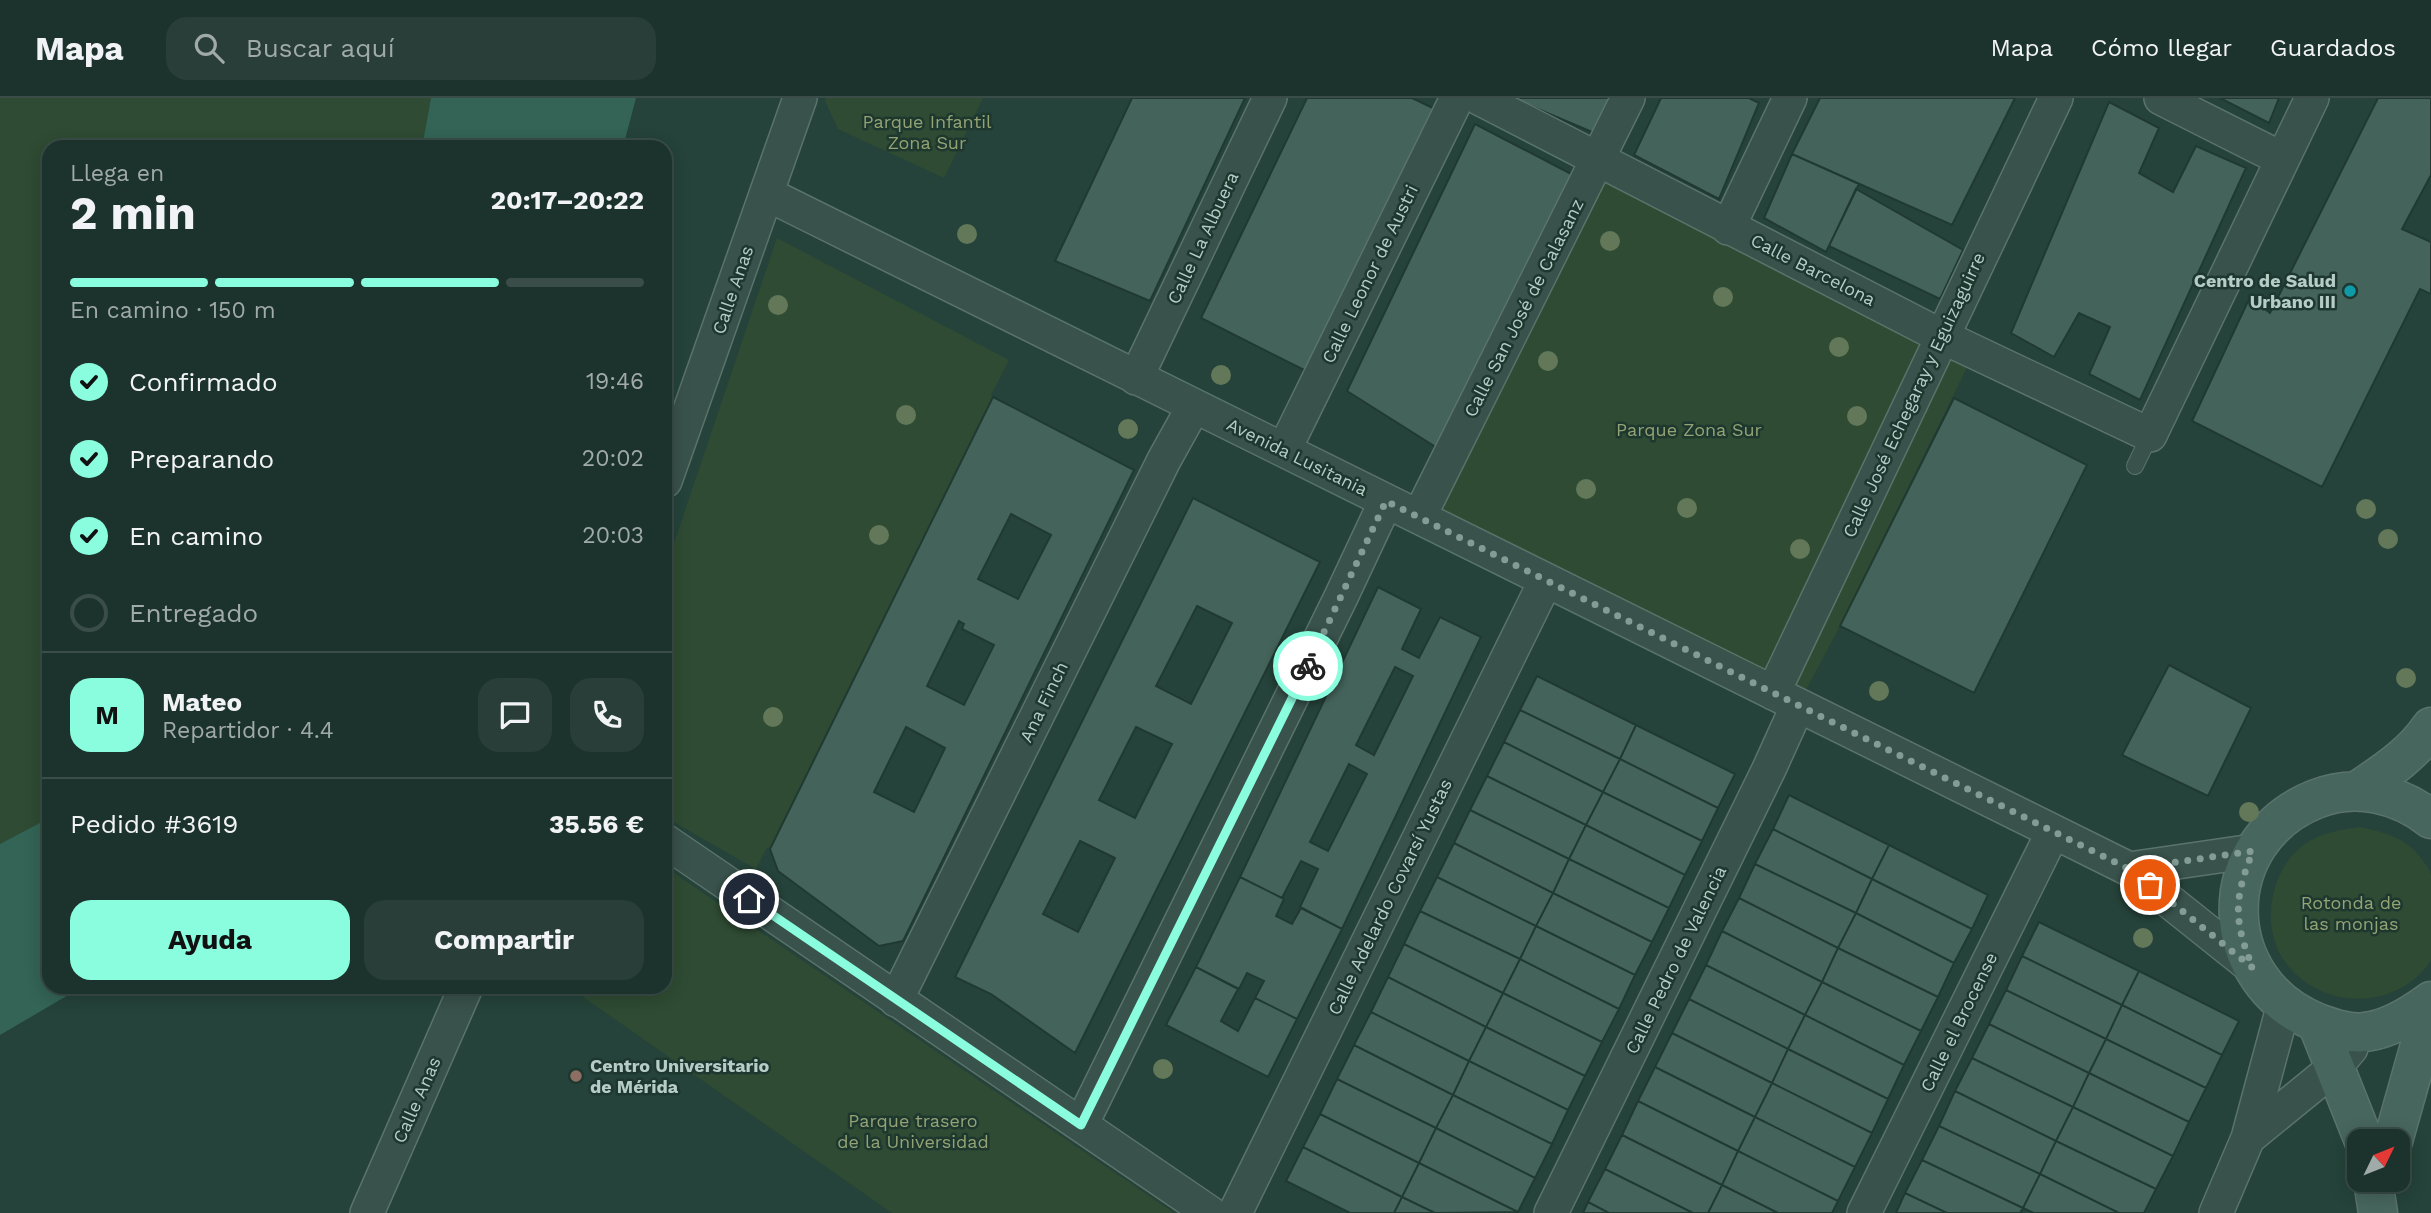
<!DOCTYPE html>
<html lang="es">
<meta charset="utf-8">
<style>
:root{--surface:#1c322c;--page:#293e38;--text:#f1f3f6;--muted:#a0aaa9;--line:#3a4d48;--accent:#8afdde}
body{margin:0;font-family:"Work Sans",sans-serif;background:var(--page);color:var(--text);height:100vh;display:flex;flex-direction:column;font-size:26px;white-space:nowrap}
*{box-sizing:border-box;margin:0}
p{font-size:23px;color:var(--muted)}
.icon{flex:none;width:38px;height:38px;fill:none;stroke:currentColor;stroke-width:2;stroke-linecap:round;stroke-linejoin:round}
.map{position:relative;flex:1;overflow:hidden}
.sheet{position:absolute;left:42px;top:42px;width:630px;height:854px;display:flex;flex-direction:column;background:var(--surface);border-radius:21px;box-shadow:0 4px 18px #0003,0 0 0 2px var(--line)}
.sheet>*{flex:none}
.needle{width:46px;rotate:47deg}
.buttons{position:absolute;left:2347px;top:1031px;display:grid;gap:14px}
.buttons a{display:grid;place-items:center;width:63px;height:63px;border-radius:14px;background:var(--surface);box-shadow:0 4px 18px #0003,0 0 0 2px var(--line);font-size:35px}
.pin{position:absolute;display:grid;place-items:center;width:60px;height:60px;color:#fff;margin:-30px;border:4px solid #fff;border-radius:50%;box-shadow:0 2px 7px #0007}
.courier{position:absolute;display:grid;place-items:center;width:70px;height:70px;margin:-35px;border:5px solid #8afdde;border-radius:50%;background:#fff;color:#222;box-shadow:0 2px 9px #0007}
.headline em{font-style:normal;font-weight:700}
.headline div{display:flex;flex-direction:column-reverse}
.headline{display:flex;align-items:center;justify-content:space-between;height:119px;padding:0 28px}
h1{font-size:46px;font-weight:700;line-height:52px}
.bar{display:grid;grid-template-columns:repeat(4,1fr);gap:10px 7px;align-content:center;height:84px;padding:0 28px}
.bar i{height:9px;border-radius:5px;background:var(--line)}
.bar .selected{background:var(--accent)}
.bar p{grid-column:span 4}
.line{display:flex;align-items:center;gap:18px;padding:0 28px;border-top:2px solid var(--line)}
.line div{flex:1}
.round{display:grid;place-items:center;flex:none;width:74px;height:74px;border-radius:21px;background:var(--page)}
ol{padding:0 28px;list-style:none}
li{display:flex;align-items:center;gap:21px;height:77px}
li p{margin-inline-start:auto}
li .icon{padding:7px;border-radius:50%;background:var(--accent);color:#111;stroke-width:4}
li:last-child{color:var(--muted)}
li i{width:38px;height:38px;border:4px solid var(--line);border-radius:50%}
.cta{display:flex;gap:14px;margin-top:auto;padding:14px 28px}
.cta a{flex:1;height:80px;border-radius:21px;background:var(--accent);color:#111;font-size:28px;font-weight:700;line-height:80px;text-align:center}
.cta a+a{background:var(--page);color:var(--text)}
header{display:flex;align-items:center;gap:42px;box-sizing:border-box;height:98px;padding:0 35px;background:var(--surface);border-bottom:2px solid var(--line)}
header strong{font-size:33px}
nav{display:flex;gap:38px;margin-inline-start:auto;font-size:24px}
.search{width:490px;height:63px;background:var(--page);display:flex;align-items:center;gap:18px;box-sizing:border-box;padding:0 24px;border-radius:21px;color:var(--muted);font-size:26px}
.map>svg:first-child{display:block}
.green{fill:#2f4b33}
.water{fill:#336455}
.building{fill:#44645b;stroke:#203a32;stroke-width:2;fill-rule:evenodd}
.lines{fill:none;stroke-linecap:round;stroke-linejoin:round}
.lane-casing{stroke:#5a736b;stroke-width:18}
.street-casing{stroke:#5a736b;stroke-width:36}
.secondary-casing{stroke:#5a736b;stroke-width:41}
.lane{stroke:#39524b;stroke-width:16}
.street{stroke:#39524b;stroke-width:33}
.secondary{stroke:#47665e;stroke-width:38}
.tree{fill:#627859}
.done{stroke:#839c95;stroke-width:7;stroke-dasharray:0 12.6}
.route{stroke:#8afdde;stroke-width:9}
.culture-dot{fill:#0f9aa8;stroke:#1e3830;stroke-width:2.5}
.education-dot{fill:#8d6e63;stroke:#1e3830;stroke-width:2.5}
.labels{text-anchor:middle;stroke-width:5;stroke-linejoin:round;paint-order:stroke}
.park-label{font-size:18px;fill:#93a373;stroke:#1e3830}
.street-label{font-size:18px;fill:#b6ccc6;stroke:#1e3830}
.poi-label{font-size:18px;font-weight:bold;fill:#b6ccc6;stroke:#1e3830;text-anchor:end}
</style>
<header>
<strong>Mapa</strong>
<div class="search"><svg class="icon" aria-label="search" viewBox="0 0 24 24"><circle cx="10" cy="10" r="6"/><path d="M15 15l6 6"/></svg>Buscar aquí</div>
<nav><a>Mapa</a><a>Cómo llegar</a><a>Guardados</a></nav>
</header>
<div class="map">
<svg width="2431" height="1115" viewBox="0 0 2431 1115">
<rect width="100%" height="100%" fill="#25433a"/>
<path class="green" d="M 0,0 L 431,0 L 422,49 L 49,49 L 49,720 L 0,746 Z
M 826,0 L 983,0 L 944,80 L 838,31 L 825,3 Z
M 1598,63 L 1975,253 L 1840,528 L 1798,607 L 1419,419 Z
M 777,140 L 1009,262 L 991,297 L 993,299 L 770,751 L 767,749 L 756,771 L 665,719 L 665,472 Z
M 2360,729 C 2386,735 2408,740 2423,763 C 2426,767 2430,772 2431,777 C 2431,790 2431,806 2431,819 C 2431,829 2431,853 2431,862 C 2427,870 2416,880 2409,885 C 2368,913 2312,903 2283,861 C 2261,828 2270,774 2301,749 C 2318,735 2338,732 2360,729 Z
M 665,769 L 1174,1115 L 892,1115 L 569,889 L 665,889 Z"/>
<path class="water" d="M 431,0 L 636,0 L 623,49 L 422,49 Z
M 49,720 L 49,889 L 82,889 L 0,937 L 0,746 Z"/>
<path class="building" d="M 1132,0 L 1245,0 L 1150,203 L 1055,163 Z
M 1307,0 L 1412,0 L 1435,11 L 1310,275 L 1201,220 Z
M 1512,0 L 1620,0 L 1599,37 Z
M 1661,0 L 1749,0 L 1759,5 L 1719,101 L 1634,57 Z
M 1820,0 L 2015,0 L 1952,127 L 1792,56 Z
M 2220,0 L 2279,0 L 2269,25 Z
M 2378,0 L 2431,0 L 2431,77 L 2402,131 L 2431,144 L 2431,196 L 2420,191 L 2322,389 L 2192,323 L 2250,199 L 2270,215 Z
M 2109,4 L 2159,30 L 2139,75 L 2173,94 L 2196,48 L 2246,70 L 2140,302 L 2089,276 L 2110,229 L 2079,215 L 2054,259 L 2011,235 Z
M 1475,26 L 1577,79 L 1450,358 L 1347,293 Z
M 1792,56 L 1859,86 L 1826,154 L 1764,120 Z
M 1856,91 L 1963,152 L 1940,201 L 1829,148 Z
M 993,299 L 1134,372 L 903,843 L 879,848 L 778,773 L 770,751 ZM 1011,416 L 1051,437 L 1018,501 L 978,481 ZM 959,523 L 964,526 L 962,531 L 994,547 L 964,607 L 927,588 ZM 906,629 L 945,650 L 914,714 L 874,694 Z
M 1954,300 L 2087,367 L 1974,595 L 1840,528 Z
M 1193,400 L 1320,464 L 1075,955 L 991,896 L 955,879 ZM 1197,508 L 1232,525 L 1191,606 L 1156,588 ZM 1136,629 L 1172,646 L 1135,720 L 1099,702 ZM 1080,743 L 1115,760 L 1078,834 L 1043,816 Z
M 1378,489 L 1421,511 L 1402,551 L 1419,560 L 1440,519 L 1481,539 L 1342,831 L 1300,809 L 1318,771 L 1301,763 L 1282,800 L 1240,779 ZM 1395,569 L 1413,578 L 1374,657 L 1356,647 ZM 1349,666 L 1367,676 L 1328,753 L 1310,744 Z
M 2169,567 L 2251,610 L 2208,698 L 2122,657 Z
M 1537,578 L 1636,627 L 1620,661 L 1520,612 Z
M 1520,612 L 1620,661 L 1603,694 L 1504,644 Z
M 1636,627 L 1735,676 L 1718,710 L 1620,661 Z
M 1504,644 L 1603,694 L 1586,727 L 1487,678 Z
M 1620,661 L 1718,710 L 1702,743 L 1603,694 Z
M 1487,678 L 1586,727 L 1569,761 L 1470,712 Z
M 1603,694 L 1702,743 L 1685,777 L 1586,727 Z
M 1789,697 L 1889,747 L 1872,781 L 1773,731 Z
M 1470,712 L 1569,761 L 1553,795 L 1454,745 Z
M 1586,727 L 1685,777 L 1669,810 L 1569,761 Z
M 1773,731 L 1872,781 L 1856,815 L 1755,766 Z
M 1454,745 L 1553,795 L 1536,828 L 1437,779 Z
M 1889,747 L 1988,797 L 1972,831 L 1872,781 Z
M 1569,761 L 1669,810 L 1652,844 L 1553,795 Z
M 1755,766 L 1856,815 L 1838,850 L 1739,800 Z
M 1240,779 L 1284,801 L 1276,818 L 1292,826 L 1301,810 L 1342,831 L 1297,921 L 1255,900 L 1264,883 L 1247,875 L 1239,891 L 1196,869 Z
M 1437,779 L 1536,828 L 1520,861 L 1420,813 Z
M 1872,781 L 1972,831 L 1954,865 L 1856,815 Z
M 1553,795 L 1652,844 L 1635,877 L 1536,828 Z
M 1739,800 L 1838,850 L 1822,884 L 1722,833 Z
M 1420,813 L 1520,861 L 1503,895 L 1404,846 Z
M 1856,815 L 1954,865 L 1938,899 L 1838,850 Z
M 2039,824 L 2139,873 L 2122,907 L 2022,858 Z
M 1536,828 L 1635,877 L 1619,911 L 1520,861 Z
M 1722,833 L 1822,884 L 1805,917 L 1706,867 Z
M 1404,846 L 1503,895 L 1486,929 L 1388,879 Z
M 1838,850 L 1938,899 L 1921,933 L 1822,884 Z
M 2022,858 L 2122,907 L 2106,941 L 2006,892 Z
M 1520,861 L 1619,911 L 1602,944 L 1503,895 Z
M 1706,867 L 1805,917 L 1788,951 L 1689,901 Z
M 1196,869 L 1238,891 L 1221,923 L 1238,933 L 1255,900 L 1297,921 L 1268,979 L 1166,927 Z
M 2139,873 L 2239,923 L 2222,957 L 2122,907 Z
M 1388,879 L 1486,929 L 1469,963 L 1371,914 Z
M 1822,884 L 1921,933 L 1904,967 L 1805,917 Z
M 2006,892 L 2106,941 L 2089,975 L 1989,926 Z
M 1503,895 L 1602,944 L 1585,978 L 1486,929 Z
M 1689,901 L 1788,951 L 1772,985 L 1672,935 Z
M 2122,907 L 2222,957 L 2206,990 L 2106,941 Z
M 1371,914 L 1469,963 L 1453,997 L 1354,947 Z
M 1805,917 L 1904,967 L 1888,1001 L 1788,951 Z
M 1989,926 L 2089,975 L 2073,1009 L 1972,960 Z
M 1486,929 L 1585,978 L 1568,1012 L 1469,963 Z
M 1672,935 L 1772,985 L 1755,1019 L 1655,969 Z
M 2106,941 L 2206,990 L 2189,1024 L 2089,975 Z
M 1354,947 L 1453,997 L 1436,1030 L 1337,981 Z
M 1788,951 L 1888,1001 L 1872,1035 L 1772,985 Z
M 1972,960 L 2073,1009 L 2056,1043 L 1955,993 Z
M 1469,963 L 1568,1012 L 1552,1046 L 1453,997 Z
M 1655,969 L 1755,1019 L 1738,1053 L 1638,1003 Z
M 2089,975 L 2189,1024 L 2173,1058 L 2073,1009 Z
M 1337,981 L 1436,1030 L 1419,1065 L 1320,1016 Z
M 1772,985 L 1872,1035 L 1855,1069 L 1755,1019 Z
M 1955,993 L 2056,1043 L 2040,1076 L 1939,1028 Z
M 1453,997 L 1552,1046 L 1535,1080 L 1436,1030 Z
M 1638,1003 L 1738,1053 L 1722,1087 L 1622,1037 Z
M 2073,1009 L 2173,1058 L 2156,1091 L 2056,1043 Z
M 1320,1016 L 1419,1065 L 1402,1099 L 1303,1049 Z
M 1755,1019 L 1855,1069 L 1838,1103 L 1738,1053 Z
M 1939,1028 L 2040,1076 L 2023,1110 L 1922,1062 Z
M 1436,1030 L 1535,1080 L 1518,1114 L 1419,1065 Z
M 1622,1037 L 1722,1087 L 1708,1115 L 1693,1115 L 1605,1071 Z
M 2056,1043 L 2156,1091 L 2144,1115 L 2119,1115 L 2040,1076 Z
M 1303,1049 L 1402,1099 L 1394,1115 L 1350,1115 L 1286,1083 Z
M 1738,1053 L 1838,1103 L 1832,1115 L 1778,1115 L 1722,1087 Z
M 1922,1062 L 2023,1110 L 2020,1115 L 1947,1115 L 1905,1095 Z
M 1419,1065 L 1518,1114 L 1435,1115 L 1402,1099 Z
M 1605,1071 L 1693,1115 L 1609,1115 L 1588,1104 Z
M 2040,1076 L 2119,1115 L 2034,1115 L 2023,1110 Z
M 1722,1087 L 1778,1115 L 1708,1115 Z
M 1905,1095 L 1947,1115 L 1896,1115 Z
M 1402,1099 L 1435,1115 L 1394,1115 Z
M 1588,1104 L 1609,1115 L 1583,1115 Z"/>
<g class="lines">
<g class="lane-casing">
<path id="lane" d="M 2135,368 L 2150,337"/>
</g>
<g class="street-casing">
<path id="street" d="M 1479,0 L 1941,238 L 2150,337 L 2312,0
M 2161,0 L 2282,61
M 767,96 L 2129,771 L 2253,870
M 1728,130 L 1790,0
M 1136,280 L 1270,0
M 1284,352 L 1457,0
M 665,383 L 800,0
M 1419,419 L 1628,0
M 1773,595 L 2056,0
M 665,743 L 1210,1115
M 2129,771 L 2253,753
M 896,902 L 1164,362 L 1194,308
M 1081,1027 L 1341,499 L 1386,403
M 2248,1040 L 2335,969 L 2351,950
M 367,1115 L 466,889
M 1235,1115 L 1546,482
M 1551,1115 L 1769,671 L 1798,607
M 1864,1115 L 2053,734
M 2216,1115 L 2248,1040 L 2284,906"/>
</g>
<g class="secondary-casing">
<path id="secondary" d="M 2357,693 C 2385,674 2412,657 2431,629
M 2431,721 C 2399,696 2356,685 2316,701 C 2212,742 2213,884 2318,925 C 2332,930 2348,936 2364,934 C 2388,932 2412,917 2431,903
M 2317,925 L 2364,1043
M 2393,1043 L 2431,908
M 2373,1082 L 2378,1115"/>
</g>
<use href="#lane" class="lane"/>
<use href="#street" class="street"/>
<use href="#secondary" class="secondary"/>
</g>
<g class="tree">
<circle cx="967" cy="136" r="10"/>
<circle cx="1610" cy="143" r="10"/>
<circle cx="1723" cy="199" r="10"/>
<circle cx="778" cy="207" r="10"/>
<circle cx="1839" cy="249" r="10"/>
<circle cx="1548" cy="263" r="10"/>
<circle cx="1221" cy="277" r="10"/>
<circle cx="906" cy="317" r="10"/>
<circle cx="1857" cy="318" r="10"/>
<circle cx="1128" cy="331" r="10"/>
<circle cx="1586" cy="391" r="10"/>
<circle cx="1687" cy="410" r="10"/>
<circle cx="2366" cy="411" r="10"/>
<circle cx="879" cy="437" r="10"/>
<circle cx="2388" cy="441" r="10"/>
<circle cx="1800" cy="451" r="10"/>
<circle cx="2406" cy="580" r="10"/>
<circle cx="1879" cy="593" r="10"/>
<circle cx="773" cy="619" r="10"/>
<circle cx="2249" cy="714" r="10"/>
<circle cx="2143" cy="840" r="10"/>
<circle cx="1163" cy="971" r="10"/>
</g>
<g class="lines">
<path class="done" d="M 1308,568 L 1386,403 L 2129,771 L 2253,753 C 2234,799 2233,823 2253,870 L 2150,787"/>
<path class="route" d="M 749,801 L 1081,1027 L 1308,568"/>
</g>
<circle class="culture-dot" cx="2350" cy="193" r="7"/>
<circle class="education-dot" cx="576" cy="978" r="7"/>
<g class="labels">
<g class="park-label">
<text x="927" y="30">Parque Infantil<tspan x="927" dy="21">Zona Sur</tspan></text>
<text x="1689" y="338">Parque Zona Sur</text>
<text x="2351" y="811">Rotonda de<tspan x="2351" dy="21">las monjas</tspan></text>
<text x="913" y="1029">Parque trasero<tspan x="913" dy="21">de la Universidad</tspan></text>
</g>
<g class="street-label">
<text transform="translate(1203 140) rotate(-65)" y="6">Calle La Albuera</text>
<text transform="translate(1813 172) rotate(27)" y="6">Calle Barcelona</text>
<text transform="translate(1370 176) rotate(-64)" y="6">Calle Leonor de Austri</text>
<text transform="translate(733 192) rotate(-71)" y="6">Calle Anas</text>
<text transform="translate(1524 210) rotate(-63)" y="6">Calle San José de Calasanz</text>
<text transform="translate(1914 297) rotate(-65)" y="6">Calle José Echegaray y Eguizaguirre</text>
<text transform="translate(1297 359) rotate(26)" y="6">Avenida Lusitania</text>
<text transform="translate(1044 604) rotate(-64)" y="6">Ana Finch</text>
<text transform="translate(1390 799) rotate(-64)" y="6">Calle Adelardo Covarsí Yustas</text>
<text transform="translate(1676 862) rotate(-64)" y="6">Calle Pedro de Valencia</text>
<text transform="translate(1959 924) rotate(-64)" y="6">Calle el Brocense</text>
<text transform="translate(417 1002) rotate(-66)" y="6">Calle Anas</text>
</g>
<g class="poi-label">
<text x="2336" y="189">Centro de Salud<tspan x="2336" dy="21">Urbano III</tspan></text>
<text x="590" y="974" text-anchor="start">Centro Universitario<tspan x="590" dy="21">de Mérida</tspan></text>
</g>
</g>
</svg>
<div class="buttons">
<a><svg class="needle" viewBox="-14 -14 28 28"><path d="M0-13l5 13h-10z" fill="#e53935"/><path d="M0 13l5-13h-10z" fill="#a0aaa9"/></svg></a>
</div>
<div class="pin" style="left:2150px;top:787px;background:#ea580c"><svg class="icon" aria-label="bag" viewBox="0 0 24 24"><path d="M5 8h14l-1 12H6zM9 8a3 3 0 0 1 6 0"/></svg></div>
<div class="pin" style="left:749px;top:801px;background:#1f2937"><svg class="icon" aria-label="home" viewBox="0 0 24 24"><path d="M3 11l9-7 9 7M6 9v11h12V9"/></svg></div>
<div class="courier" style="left:1308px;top:568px"><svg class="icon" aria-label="bike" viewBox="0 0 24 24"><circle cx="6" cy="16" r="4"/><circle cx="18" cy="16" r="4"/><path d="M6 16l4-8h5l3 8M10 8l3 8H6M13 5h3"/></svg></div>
<section class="sheet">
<div class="headline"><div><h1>2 min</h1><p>Llega en</p></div><em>20:17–20:22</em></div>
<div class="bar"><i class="selected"></i><i class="selected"></i><i class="selected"></i><i></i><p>En camino · 150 m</p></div>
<ol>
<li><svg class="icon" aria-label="check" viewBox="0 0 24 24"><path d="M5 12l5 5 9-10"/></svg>Confirmado<p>19:46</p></li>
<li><svg class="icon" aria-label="check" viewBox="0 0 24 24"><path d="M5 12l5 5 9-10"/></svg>Preparando<p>20:02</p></li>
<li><svg class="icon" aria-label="check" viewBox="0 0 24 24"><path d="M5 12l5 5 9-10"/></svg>En camino<p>20:03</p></li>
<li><i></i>Entregado</li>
</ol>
<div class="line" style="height:126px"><b class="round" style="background:var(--accent);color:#111">M</b><div><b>Mateo</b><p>Repartidor · 4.4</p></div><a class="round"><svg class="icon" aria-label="chat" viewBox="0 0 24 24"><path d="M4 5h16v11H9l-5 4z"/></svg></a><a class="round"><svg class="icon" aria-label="phone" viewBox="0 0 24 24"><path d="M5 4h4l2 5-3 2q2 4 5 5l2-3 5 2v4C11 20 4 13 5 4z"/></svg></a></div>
<div class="line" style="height:91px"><div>Pedido #3619</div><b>35.56 €</b></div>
<div class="cta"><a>Ayuda</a><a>Compartir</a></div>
</section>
</div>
